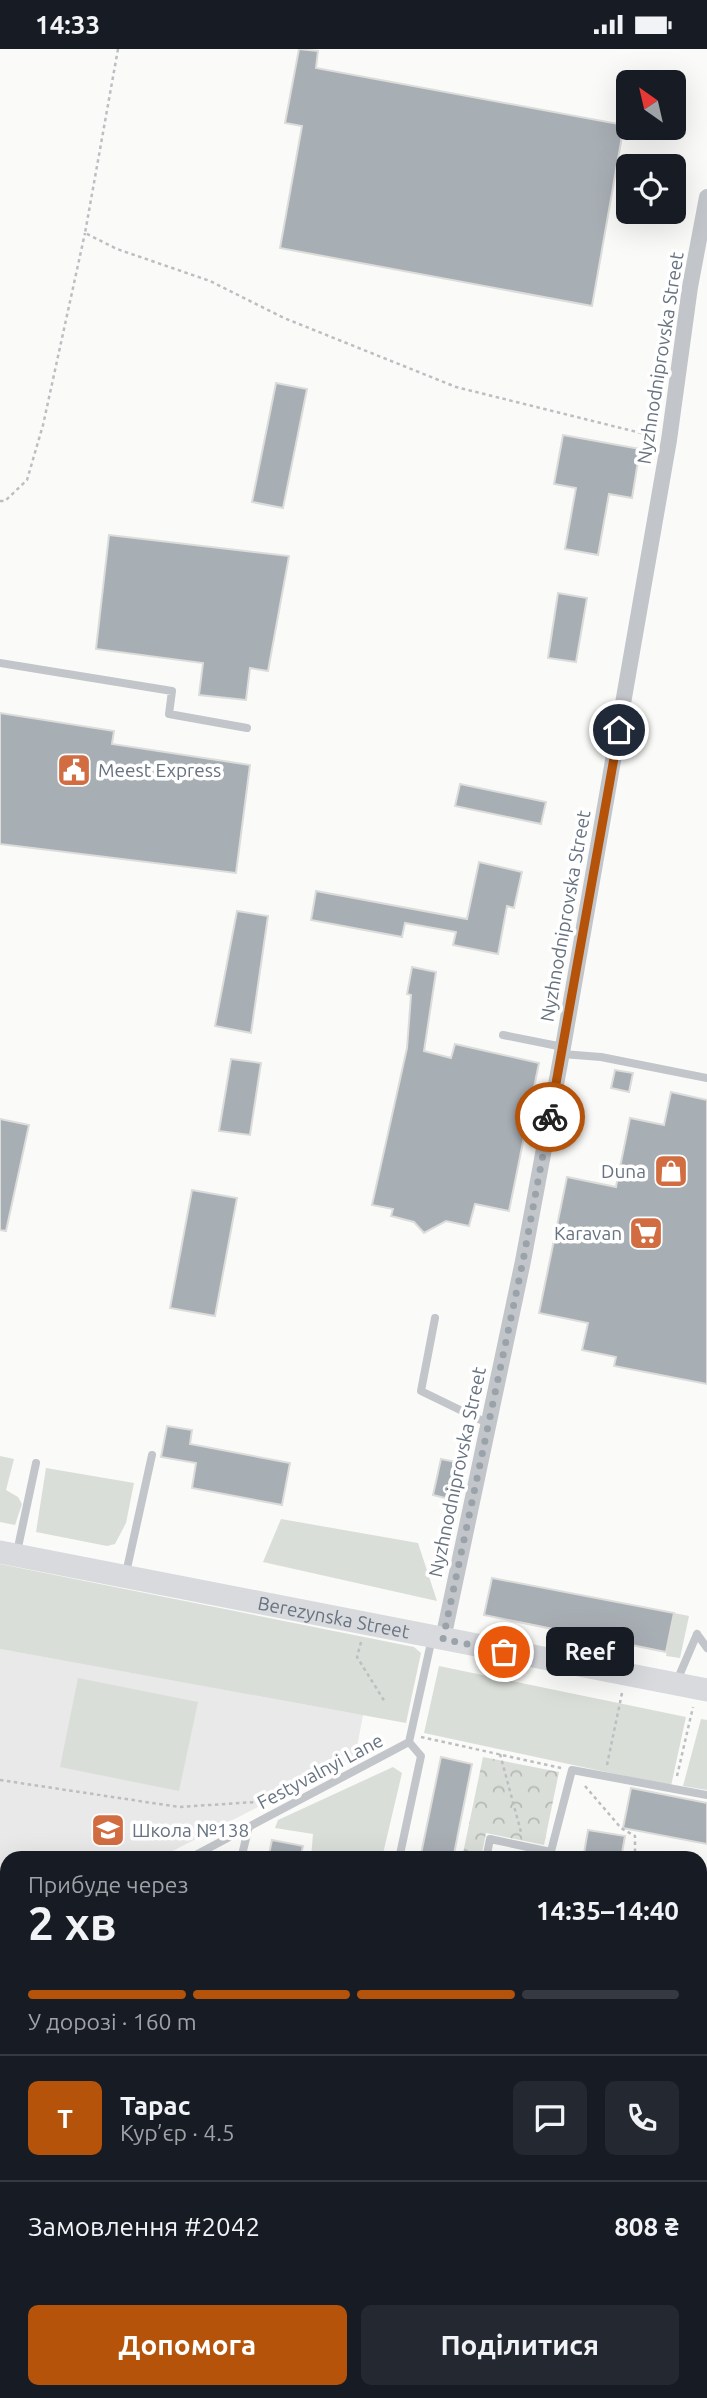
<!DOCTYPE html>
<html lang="uk">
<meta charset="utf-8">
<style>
:root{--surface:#171b24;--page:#242831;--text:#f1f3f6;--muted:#9ea1a6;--line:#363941;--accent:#b45309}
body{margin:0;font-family:Ubuntu,sans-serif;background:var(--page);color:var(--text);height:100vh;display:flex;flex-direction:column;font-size:26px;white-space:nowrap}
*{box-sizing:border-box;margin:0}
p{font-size:23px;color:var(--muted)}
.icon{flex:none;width:38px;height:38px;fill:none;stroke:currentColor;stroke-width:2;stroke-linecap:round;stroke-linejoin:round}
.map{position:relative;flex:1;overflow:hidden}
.drawer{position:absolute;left:0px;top:1802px;width:707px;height:548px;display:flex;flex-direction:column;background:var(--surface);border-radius:21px 21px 0 0;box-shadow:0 7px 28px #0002}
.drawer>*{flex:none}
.needle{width:46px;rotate:326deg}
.buttons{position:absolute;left:616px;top:21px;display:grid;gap:14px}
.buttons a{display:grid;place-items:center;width:70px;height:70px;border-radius:10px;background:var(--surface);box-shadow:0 7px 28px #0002;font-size:35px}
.pin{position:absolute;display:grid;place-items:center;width:60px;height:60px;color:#fff;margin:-30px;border:4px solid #fff;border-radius:50%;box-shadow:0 2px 7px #0007}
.courier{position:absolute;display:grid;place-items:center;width:70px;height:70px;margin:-35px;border:5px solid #b45309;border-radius:50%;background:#fff;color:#222;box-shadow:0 2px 9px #0007}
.bubble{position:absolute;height:49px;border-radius:10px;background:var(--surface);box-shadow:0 7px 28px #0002;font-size:23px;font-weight:600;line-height:49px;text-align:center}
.overview em{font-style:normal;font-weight:600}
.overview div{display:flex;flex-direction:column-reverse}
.overview{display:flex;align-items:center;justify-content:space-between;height:119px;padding:0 28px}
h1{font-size:46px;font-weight:600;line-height:52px}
.bar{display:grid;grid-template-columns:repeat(4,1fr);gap:10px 7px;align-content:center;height:84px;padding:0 28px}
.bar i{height:9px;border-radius:5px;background:var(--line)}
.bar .active{background:var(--accent)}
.bar p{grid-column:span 4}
.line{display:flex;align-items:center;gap:18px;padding:0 28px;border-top:2px solid var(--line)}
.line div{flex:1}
.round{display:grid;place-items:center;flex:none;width:74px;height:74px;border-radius:10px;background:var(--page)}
.primary-button{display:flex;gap:14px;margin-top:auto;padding:14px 28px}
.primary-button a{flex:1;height:80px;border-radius:10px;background:var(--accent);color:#fff;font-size:28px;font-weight:600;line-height:80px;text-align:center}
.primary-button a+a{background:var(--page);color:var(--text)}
.status{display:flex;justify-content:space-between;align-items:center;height:49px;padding:0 35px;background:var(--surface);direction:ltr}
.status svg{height:19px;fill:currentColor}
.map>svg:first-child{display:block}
.built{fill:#e8e9e8}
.grass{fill:#daded8}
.forest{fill:url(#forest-crowns)}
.building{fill:#a7aeb4;stroke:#dcdcda;stroke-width:2}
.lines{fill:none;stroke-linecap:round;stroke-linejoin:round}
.path{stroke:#bcbec1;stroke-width:2.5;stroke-dasharray:3.5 3.5;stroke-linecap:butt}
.lane{stroke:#c2c5c9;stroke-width:8}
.street{stroke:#c2c5c9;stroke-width:16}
.secondary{stroke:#d8dade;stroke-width:23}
.done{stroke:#9aa2aa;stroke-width:7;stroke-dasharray:0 12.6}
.route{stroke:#b45309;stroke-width:9}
.labels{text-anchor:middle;stroke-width:7;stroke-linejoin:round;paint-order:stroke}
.street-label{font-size:19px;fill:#677380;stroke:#fff}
.poi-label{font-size:19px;fill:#677380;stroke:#fff;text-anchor:start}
</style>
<div class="status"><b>14:33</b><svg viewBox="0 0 49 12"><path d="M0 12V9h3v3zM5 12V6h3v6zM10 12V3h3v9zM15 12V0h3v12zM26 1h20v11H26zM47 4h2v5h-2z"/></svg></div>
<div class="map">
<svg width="707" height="2349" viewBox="0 0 707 2349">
<defs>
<pattern id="forest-crowns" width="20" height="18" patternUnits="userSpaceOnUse" patternTransform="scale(1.75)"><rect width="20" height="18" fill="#daded8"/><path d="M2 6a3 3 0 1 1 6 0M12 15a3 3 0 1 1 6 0" fill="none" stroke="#b5b8b4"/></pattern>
</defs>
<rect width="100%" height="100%" fill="#fafaf8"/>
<path class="built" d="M 0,1600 L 363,1666 L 355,1708 L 159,1809 L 7,1810 L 7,1952 L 0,1950 Z"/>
<path class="grass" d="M 0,1407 L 14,1410 L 6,1441 L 18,1448 L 22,1455 L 15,1476 L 0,1473 Z
M 46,1419 L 134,1434 L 126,1474 L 115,1495 L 107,1497 L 36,1483 Z
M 281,1470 L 418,1494 L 437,1552 L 263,1513 Z
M 0,1515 L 414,1598 L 421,1604 L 406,1674 L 0,1600 Z
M 674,1564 L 689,1567 L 680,1609 L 666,1607 Z
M 439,1617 L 686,1668 L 671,1737 L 424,1684 Z
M 78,1629 L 198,1653 L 179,1742 L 60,1718 Z
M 701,1670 L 707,1671 L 707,1741 L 683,1737 Z
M 393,1718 L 402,1724 L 382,1809 L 311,1809 L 313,1785 L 275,1779 L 278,1771 Z
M 0,2125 L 7,2126 L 7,2263 L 0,2261 Z
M 700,2188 L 707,2189 L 707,2338 L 700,2349 L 663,2349 L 656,2343 L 700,2343 Z
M 7,2314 L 7,2343 L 49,2343 L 66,2349 L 0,2349 Z
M 336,2343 L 481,2343 L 480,2349 L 335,2349 Z"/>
<path class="forest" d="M 483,1708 L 559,1723 L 544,1796 L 486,1784 L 481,1809 L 462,1809 Z"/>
<path class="building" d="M 299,0 L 318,2 L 316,19 L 624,76 L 592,257 L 280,199 L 302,77 L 285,74 Z
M 276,334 L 307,340 L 283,459 L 252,453 Z
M 563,386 L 640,400 L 632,449 L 609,445 L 598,506 L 565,500 L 576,439 L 554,435 Z
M 109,486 L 289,507 L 268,622 L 250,619 L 246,651 L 199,646 L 203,614 L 96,600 Z
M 558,544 L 587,549 L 576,613 L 548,609 Z
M 0,664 L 114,682 L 112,695 L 250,716 L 236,824 L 0,795 Z
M 460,735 L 546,753 L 541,775 L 455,757 Z
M 479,813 L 522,823 L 514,859 L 507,857 L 498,905 L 453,896 L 456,883 L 405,874 L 402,888 L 311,871 L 316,842 L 467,870 Z
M 237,862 L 268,867 L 251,984 L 215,977 Z
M 412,918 L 436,923 L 424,1002 L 451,1009 L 455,995 L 539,1014 L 509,1162 L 475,1155 L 469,1177 L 446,1172 L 424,1184 L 414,1173 L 391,1167 L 393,1160 L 372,1156 L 407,999 L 411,946 L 407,945 Z
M 231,1010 L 261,1014 L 250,1086 L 219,1082 Z
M 615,1021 L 633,1024 L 629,1043 L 611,1039 Z
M 671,1043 L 707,1051 L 707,1335 L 614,1317 L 616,1308 L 582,1301 L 588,1274 L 539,1264 L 567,1128 L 616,1138 L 630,1069 L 664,1076 Z
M 0,1070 L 29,1076 L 6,1182 L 0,1181 Z
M 192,1141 L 237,1149 L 215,1267 L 170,1259 Z
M 167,1377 L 192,1381 L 190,1395 L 290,1414 L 282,1456 L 192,1439 L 196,1414 L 161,1408 Z
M 441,1410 L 466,1415 L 458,1452 L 433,1446 Z
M 492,1529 L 674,1564 L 666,1603 L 484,1566 Z
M 441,1708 L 472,1715 L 453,1810 L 420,1810 Z
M 631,1739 L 707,1754 L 707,1795 L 623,1779 Z
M 588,1781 L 625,1787 L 621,1810 L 583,1810 Z
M 272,1791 L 303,1797 L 300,1810 L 268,1810 Z"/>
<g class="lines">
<path class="path" d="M 118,0 L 85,184 L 117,200 L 210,232 L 284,269 L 456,338 L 653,387
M 0,452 L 5,452 L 27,431 L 43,376 L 85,184
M 361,1593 L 357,1608 L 385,1653
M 421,1688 L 561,1719
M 500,1705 L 521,1783
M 607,1716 L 622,1644
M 677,1727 L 693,1658
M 0,1731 L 179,1758 L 271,1752
M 585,1737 L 621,1779 L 635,1787 L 635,1805
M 0,2189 L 7,2159
M 700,2272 L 707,2263
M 373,2343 L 403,2349
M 406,2343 L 410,2349
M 593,2349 L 595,2343
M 702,2349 L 707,2343"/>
<path class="lane" d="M 0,614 L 172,642 L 169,665 L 247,679
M 503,986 L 563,998
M 562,1005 L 601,1008 L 707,1029
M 435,1269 L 421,1342 L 489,1375
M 17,1503 L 36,1414
M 126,1524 L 152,1406
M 697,1585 L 707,1599
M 676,1634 L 697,1585
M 188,1810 L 409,1693 L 432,1589
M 241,1810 L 249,1777
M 399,1810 L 421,1707 L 409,1693
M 486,1810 L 490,1790 L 551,1803
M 549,1810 L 572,1721 L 707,1746
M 0,1961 L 7,1962
M 700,2021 L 707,2023
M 700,2099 L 707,2101
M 0,2104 L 7,2097
M 700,2131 L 707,2132
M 0,2273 L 7,2274
M 640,2343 L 647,2349
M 329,2349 L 330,2343
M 515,2349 L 515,2348"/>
<path class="street" d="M 443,1590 L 523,1212 L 563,998 L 669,391 L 690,238 L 707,148"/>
<path class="secondary" id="s1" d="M 0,1503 L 707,1641"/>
</g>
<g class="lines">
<path class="done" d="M 504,1603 L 443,1590 L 523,1212 L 550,1068"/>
<path class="route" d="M 550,1068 L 619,681"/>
</g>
<defs>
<g id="civic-square" transform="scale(1.75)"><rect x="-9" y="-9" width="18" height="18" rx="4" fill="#d16d41" stroke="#fff"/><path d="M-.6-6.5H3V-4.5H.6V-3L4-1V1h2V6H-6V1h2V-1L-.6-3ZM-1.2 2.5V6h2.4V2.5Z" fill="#fff"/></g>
<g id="shop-square" transform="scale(1.75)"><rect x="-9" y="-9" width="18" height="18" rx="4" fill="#d16d41" stroke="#fff"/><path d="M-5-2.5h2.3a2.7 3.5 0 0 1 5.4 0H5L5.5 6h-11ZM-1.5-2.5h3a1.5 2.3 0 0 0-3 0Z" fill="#fff"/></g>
<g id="supermarket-square" transform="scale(1.75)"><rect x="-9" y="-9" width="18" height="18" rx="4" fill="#d16d41" stroke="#fff"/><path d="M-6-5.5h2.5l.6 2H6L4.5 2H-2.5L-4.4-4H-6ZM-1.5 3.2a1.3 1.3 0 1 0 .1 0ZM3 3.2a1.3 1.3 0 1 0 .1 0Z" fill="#fff"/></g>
<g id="school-square" transform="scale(1.75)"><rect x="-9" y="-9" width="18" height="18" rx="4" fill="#d16d41" stroke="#fff"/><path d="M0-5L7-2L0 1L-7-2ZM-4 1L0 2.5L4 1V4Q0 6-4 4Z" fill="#fff"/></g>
</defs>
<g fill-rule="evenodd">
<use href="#civic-square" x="74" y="721"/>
<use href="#shop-square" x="671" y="1122"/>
<use href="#supermarket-square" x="646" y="1184"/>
<use href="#school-square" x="108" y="1781"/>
</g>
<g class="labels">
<g class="street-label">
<text transform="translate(660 309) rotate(-81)" y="7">Nyzhnodniprovska Street</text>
<text transform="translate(565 867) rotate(-80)" y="7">Nyzhnodniprovska Street</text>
<text transform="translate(457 1423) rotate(-78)" y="7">Nyzhnodniprovska Street</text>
<text dy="7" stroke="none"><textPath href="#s1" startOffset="340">Berezynska Street</textPath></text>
<text transform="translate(320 1722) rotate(-28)" y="7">Festyvalnyi Lane</text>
</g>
<g class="poi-label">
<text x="98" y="728">Meest Express</text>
<text x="646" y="1129" text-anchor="end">Duna</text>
<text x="622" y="1191" text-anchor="end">Karavan</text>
<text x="132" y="1788">Школа №138</text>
</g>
</g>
</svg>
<div class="buttons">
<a><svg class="needle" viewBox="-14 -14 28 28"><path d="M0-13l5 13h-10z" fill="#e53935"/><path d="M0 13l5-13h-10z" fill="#9ea1a6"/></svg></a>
<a><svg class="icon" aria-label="locate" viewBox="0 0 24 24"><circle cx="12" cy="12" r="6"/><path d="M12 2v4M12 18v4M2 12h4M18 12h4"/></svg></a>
</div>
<div class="pin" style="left:504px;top:1603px;background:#ea580c"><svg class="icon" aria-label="bag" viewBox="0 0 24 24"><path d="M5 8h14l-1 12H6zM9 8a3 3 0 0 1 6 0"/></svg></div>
<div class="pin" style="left:619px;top:681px;background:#1f2937"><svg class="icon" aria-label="home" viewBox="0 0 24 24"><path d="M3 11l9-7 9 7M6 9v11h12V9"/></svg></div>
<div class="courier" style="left:550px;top:1068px"><svg class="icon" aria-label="bike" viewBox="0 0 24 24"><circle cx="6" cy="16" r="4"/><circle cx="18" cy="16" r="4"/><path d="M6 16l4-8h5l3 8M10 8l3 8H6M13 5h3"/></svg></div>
<div class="bubble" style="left:546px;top:1578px;width:88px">Reef</div>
<section class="drawer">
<div class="overview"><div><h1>2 хв</h1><p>Прибуде через</p></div><em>14:35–14:40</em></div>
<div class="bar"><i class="active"></i><i class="active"></i><i class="active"></i><i></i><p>У дорозі · 160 m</p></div>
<div class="line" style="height:126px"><b class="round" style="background:var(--accent);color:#fff">Т</b><div><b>Тарас</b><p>Кур’єр · 4.5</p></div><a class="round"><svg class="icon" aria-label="chat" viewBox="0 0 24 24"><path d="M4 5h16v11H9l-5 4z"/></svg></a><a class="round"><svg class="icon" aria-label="phone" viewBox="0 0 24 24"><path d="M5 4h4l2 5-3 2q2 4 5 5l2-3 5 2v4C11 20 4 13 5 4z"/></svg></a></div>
<div class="line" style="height:91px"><div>Замовлення #2042</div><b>808 ₴</b></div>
<div class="primary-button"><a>Допомога</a><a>Поділитися</a></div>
</section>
</div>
